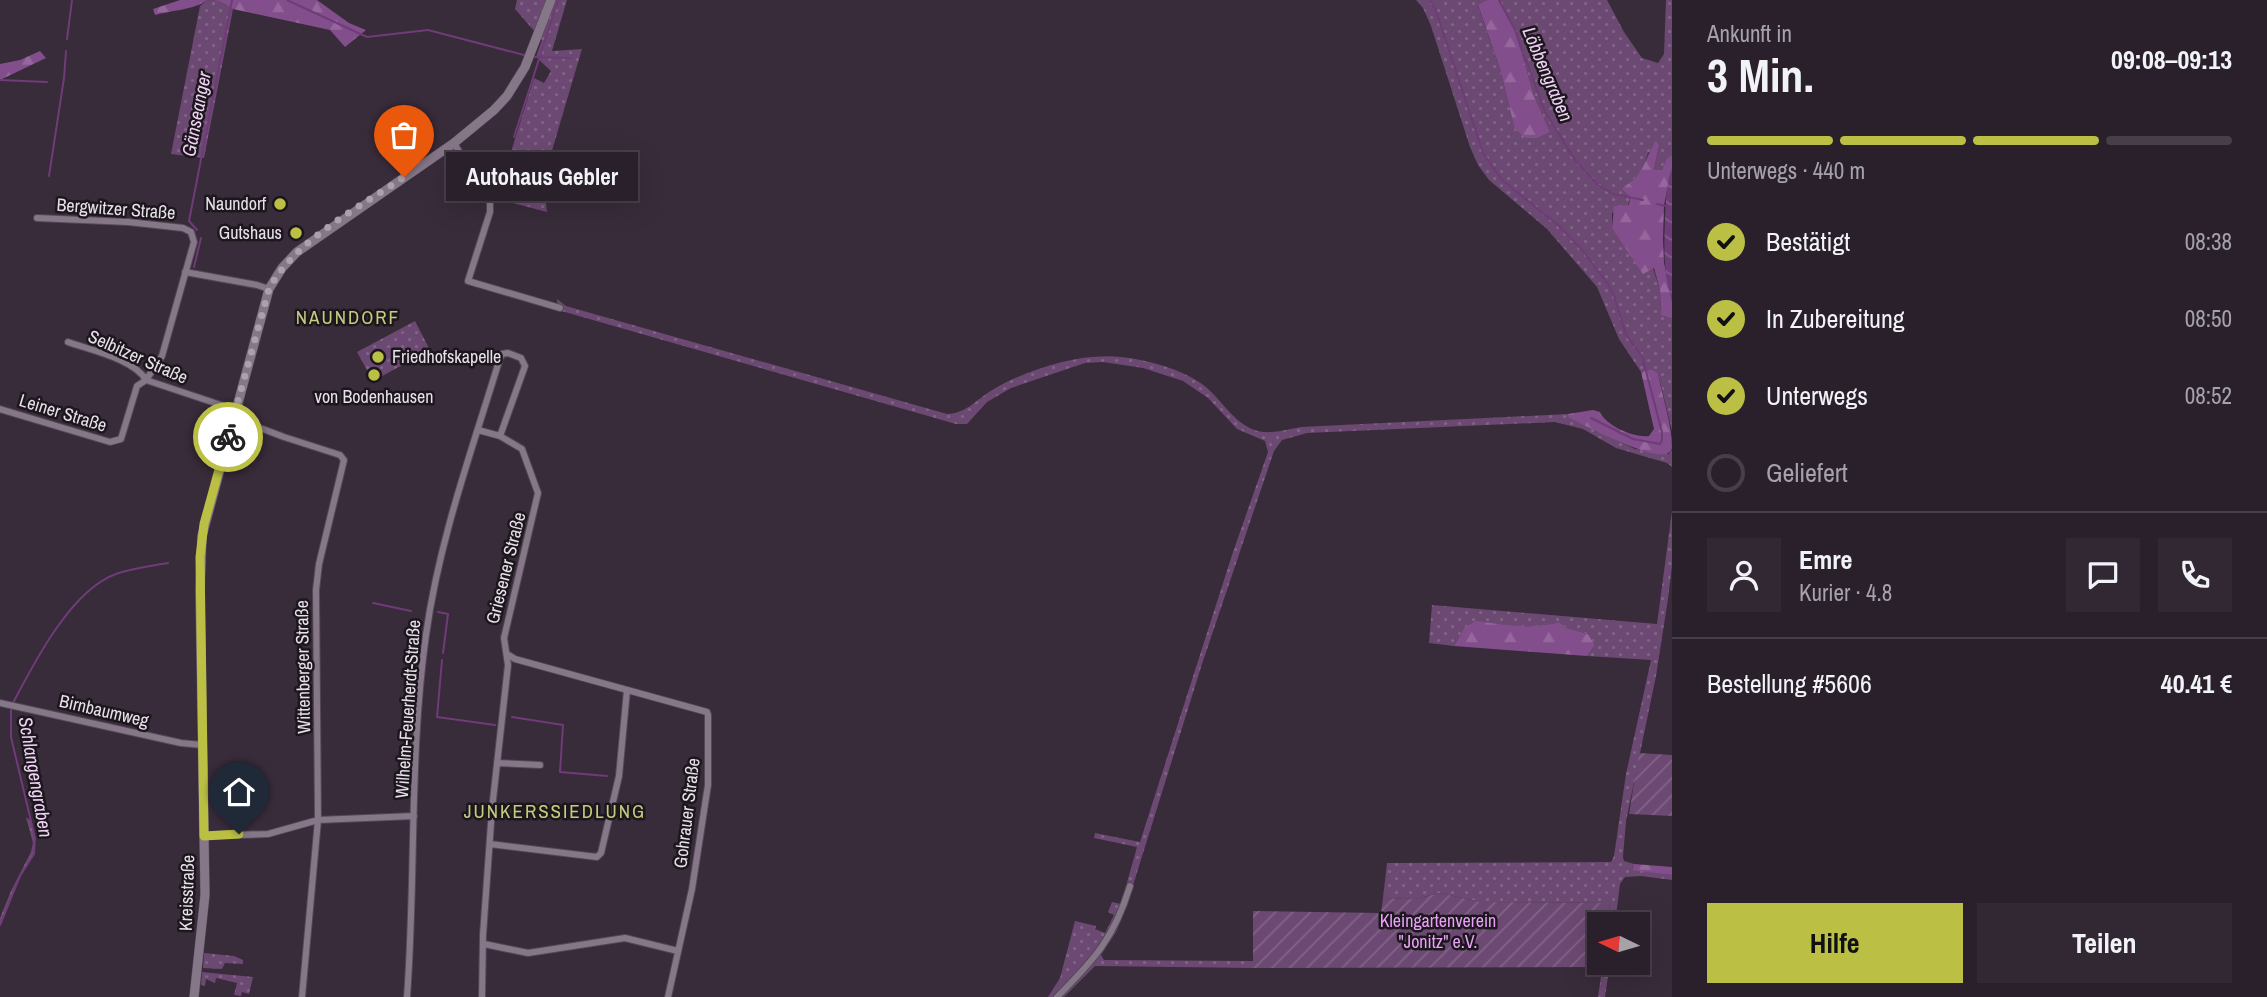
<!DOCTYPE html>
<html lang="de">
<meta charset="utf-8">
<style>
:root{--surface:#2a202c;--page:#322834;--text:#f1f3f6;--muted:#a5a3a9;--line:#463e48;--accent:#bbc044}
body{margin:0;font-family:"Archivo Narrow",sans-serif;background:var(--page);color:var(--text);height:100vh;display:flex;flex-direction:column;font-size:26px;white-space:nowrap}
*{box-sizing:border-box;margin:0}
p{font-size:23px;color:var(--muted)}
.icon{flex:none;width:38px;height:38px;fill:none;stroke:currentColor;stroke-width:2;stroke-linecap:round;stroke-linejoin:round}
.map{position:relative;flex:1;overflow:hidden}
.details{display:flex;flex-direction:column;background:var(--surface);width:595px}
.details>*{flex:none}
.needle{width:46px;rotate:275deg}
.controls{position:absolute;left:1587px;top:912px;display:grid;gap:14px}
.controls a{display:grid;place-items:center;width:63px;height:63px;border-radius:0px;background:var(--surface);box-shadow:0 7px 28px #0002,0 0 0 2px var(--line);font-size:35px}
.pin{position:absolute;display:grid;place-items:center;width:60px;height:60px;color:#fff;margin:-72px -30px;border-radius:50% 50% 50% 0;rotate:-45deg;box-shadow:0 0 7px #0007}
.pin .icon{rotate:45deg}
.courier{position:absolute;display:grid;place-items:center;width:70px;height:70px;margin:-35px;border:5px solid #bbc044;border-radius:50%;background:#fff;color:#222;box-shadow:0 2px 9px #0007}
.bubble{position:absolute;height:49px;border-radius:0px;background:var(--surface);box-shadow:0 7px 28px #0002,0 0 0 2px var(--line);font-size:23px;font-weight:800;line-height:49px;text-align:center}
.headline em{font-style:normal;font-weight:800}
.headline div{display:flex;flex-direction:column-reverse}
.headline{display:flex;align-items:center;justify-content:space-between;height:119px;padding:0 35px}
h1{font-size:46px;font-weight:800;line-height:52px}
.bar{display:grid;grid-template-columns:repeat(4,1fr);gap:10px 7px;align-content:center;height:84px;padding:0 35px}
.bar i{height:9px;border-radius:5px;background:var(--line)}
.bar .on{background:var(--accent)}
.bar p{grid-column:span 4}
.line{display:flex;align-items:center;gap:18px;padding:0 35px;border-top:2px solid var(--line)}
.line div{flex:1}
.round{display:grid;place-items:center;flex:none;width:74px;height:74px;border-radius:0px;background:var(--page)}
ol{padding:0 35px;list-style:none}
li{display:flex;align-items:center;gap:21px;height:77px}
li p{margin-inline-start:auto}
li .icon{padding:7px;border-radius:50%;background:var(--accent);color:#111;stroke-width:4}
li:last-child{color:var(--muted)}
li i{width:38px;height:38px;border:4px solid var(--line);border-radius:50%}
.cta{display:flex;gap:14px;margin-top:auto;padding:14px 35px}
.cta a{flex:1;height:80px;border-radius:0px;background:var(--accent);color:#111;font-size:28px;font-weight:800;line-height:80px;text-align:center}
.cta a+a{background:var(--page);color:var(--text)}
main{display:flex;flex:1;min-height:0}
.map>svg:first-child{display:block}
.grass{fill:url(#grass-dots)}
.forest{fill:url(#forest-firs)}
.garden{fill:url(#garden-furrows)}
.water{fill:url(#water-waves)}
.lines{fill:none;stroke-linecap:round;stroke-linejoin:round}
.stream{stroke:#6f3b78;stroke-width:2}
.minor-casing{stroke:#534955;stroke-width:8}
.secondary-casing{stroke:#534955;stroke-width:10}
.minor{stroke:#857688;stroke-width:6}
.secondary{stroke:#857688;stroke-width:9}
.done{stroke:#aaa1ac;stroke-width:7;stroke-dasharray:0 12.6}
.route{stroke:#bbc044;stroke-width:9}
.poi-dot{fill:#bbc044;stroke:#1c161d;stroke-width:2.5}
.labels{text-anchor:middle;stroke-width:5;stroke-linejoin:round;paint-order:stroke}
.poi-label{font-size:18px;fill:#e8e0ea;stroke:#1c161d;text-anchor:end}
.street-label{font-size:18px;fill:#e8e0ea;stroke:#1c161d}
.park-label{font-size:18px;fill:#eba1f8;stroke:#1c161d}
.water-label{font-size:19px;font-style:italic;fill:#f0d2f5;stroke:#1c161d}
.neighbourhood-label{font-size:19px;letter-spacing:2px;fill:#c6cb7e;stroke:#1c161d}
</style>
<main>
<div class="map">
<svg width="1672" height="997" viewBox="0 0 1672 997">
<defs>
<pattern id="grass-dots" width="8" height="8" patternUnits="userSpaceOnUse" patternTransform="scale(1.75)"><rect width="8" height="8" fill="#6c4972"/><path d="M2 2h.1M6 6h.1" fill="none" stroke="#816386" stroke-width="1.8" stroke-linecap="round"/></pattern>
<pattern id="forest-firs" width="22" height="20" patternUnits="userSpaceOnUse" patternTransform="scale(1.75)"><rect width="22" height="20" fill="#834e8c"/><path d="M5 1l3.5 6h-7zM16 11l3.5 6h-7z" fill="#95679c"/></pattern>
<pattern id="garden-furrows" width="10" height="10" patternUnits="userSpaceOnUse" patternTransform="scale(1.75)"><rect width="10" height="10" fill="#6c4972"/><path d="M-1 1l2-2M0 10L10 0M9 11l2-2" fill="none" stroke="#816386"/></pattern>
<pattern id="water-waves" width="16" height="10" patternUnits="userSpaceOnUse" patternTransform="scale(1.75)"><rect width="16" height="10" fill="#6f3b78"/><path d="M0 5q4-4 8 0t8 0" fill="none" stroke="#84578b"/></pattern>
</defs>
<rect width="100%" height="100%" fill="#382b3a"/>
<path class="grass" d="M 207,0 L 219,1 L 233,9 L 204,158 L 171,154 L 200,6 Z
M 517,0 L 567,0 L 552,51 L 582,49 L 543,181 L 547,212 L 509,202 L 522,160 L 510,155 L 534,78 L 544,83 L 551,71 L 536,57 L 542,40 L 515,9 Z
M 1416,0 L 1487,0 L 1478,6 L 1500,69 L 1510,109 L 1526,138 L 1538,138 L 1550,132 L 1535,98 L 1515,31 L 1498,0 L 1607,0 L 1624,32 L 1642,58 L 1658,63 L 1664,54 L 1666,0 L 1672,0 L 1672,155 L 1666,159 L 1662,170 L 1654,171 L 1659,146 L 1648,153 C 1643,171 1637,179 1621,189 L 1630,197 L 1628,206 L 1612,213 L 1612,228 L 1625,244 L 1653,268 L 1660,290 L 1661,315 L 1672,319 L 1672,431 L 1658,373 L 1652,369 L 1641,372 L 1619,339 L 1597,287 L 1547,229 L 1489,180 L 1478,165 L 1470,147 L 1431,26 L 1423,8 Z
M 557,299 L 566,306 L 947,414 C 966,413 974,402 989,392 C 1024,370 1080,352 1121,357 C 1148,360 1179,368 1202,384 C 1223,399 1235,429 1264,432 C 1276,433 1289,429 1301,427 L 1568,414 L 1570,418 L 1635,449 L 1669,454 L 1672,450 L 1672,467 L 1667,463 L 1616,448 L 1583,429 L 1555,422 L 1307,433 L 1282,440 L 1274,451 L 1202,664 L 1125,911 L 1116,932 L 1101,955 L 1104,960 L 1253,961 L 1253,968 L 1095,966 L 1064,997 L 1048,997 L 1060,978 L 1075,921 L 1096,926 L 1095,929 L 1105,933 L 1114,915 L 1108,912 L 1112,902 L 1121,904 L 1137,847 L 1094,838 L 1095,833 L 1140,842 L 1232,555 L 1268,452 L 1265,441 L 1237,429 L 1208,398 L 1183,381 L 1143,368 L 1103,362 L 1085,363 L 1011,388 L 987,402 L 967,424 L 956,424 L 558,310 Z
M 415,321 L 430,350 L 373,381 L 357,352 Z
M 1672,511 L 1672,566 L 1668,599 L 1656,676 L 1626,821 L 1623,857 L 1624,861 L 1634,864 L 1632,869 L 1672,875 L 1672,880 L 1641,876 L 1625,877 L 1620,884 L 1615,924 L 1608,924 L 1610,903 L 1481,902 L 1440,893 L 1415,899 L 1383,898 L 1387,863 L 1611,862 L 1614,856 L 1626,774 L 1651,660 L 1587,656 L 1595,645 L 1588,634 L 1567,628 L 1559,622 L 1544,626 L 1464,628 L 1454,646 L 1429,643 L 1432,605 L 1657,624 Z
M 26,817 L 31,821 L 35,838 L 34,854 L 20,876 L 0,926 L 0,918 L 11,891 L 31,852 L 33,843 Z
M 204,953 L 234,956 L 243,960 L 243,964 L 225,963 L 222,969 L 203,968 Z
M 1603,963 L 1610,963 L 1605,997 L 1598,997 Z
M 202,972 L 253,977 L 249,994 L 242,992 L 241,996 L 234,995 L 237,983 L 216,978 L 215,983 L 206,979 L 205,986 L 201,985 Z"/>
<path class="forest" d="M 180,0 L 317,0 L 349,23 L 366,30 L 345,47 L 330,30 L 233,9 L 219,1 L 207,0 C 197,9 169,11 155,15 L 153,9 Z
M 1487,0 L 1498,0 L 1515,31 L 1535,98 L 1550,132 L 1538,138 L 1526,138 L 1515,129 L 1500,69 L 1478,5 Z
M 40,51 L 46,58 L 0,80 L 0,64 L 20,60 Z
M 1656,141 L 1659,146 L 1654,170 L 1662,170 L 1666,159 L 1672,155 L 1672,168 L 1664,205 L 1663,239 L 1664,263 L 1672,301 L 1672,319 L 1661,315 L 1660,290 L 1654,268 L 1643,274 L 1612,228 L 1614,206 L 1629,205 L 1630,197 L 1621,189 C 1646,173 1642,163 1656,141 Z
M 1652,369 L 1658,373 C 1662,396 1672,424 1672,448 C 1668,471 1584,424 1569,418 L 1568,414 L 1593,410 L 1600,412 C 1606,426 1634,438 1649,436 L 1654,429 L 1641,372 Z
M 1476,621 C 1504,625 1532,630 1559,622 L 1567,628 L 1588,634 L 1595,645 L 1587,656 L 1454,646 L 1464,628 Z
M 1634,864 L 1672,867 L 1672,875 L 1632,870 Z"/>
<path class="garden" d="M 1639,753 L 1672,755 L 1672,816 L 1629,814 Z
M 1440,893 L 1481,902 L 1610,903 L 1608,924 L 1600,924 L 1600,962 L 1603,963 L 1603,967 L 1253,968 L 1253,911 L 1381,913 L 1383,898 L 1415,899 Z"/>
<path class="water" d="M 1672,168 L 1672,301 C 1663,273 1664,247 1665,217 C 1666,202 1666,182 1672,168 Z"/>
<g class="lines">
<path class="stream" d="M 287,0 L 367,37 L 428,30 L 524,55
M 1430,0 L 1436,11 L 1483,153 L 1502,180 L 1559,226 L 1583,251 L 1608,284 L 1614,296 L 1626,335 L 1642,356 L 1662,432 L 1662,440 L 1660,444 L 1633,439 L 1591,418
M 1499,0 L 1515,30 L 1545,112 L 1575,160 L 1598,185 L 1613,194 L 1643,200
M 67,39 L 72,0
M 535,57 L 570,58
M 0,80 L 47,82
M 514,137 L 558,0
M 49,176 L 64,78 L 66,51
M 1657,204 L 1666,206
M 197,230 L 189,221 L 232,0
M 194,267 L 201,238
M 373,603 L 411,611
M 438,612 L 448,614 L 443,653
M 442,660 L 437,717 L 495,725
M 13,703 C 34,663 71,590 116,574 C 132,568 151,566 168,563
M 512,717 L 563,725 L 560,772 L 607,776
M 0,925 L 20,876 L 34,854 L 35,838 L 11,737 L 11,710"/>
<g class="minor-casing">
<path id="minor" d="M 454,143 L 490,203 L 490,212 L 468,281 L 560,308
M 185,272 L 257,285 L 269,289
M 68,342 C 90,350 134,359 146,380 L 224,406 L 239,420 L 284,437 L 340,455 L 344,460 L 319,564 L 316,590 L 318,820 L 302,997
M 0,409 L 110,442 L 121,439 L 137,386 L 146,380 L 162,356 L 194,242 L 191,232 L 183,228 L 128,222 L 37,218
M 507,654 L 515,659 L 707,712 L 708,715 L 708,785 L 692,889 L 668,997
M 0,703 L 181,743 L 202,745
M 497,763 L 540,765
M 204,836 L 268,834 L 318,820 L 414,816
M 490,844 L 597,857 L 601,853 L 619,776 L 627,690
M 484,944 L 528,953 L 625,938 L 678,951
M 407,997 C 416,877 409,755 426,635 C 439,540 472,450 500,358 L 502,354 L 508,353 L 521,358 L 525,366 L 500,436 L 478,430
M 482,997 L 483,935 L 492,809 L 508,665 L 504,638 L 538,493 L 522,449 L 500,436
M 1057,997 C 1095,959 1114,938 1130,886"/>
</g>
<g class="secondary-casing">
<path id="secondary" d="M 194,997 L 205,895 L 200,591 L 202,536 L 269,289 L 282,268 L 297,252 L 454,143 L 494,110 L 507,96 L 525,67 L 551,0"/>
</g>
<use href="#minor" class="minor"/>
<use href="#secondary" class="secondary"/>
</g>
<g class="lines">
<path class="done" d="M 228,437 L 269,289 C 294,241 360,207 404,177"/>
<path class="route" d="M 228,437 L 204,524 L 200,557 L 204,836 L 239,834"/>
</g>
<g class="poi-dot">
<circle cx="280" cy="204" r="7"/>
<circle cx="296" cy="233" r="7"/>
<circle cx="378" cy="357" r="7"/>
<circle cx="374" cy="375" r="7"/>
</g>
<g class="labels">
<g class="poi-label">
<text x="266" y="210">Naundorf</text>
<text x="282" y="239">Gutshaus</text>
<text x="392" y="363" text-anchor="start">Friedhofskapelle</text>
<text x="374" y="403" text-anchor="middle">von Bodenhausen</text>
</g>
<g class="street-label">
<text transform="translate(116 209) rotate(4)" y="6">Bergwitzer Straße</text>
<text transform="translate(138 357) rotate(24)" y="6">Selbitzer Straße</text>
<text transform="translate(63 413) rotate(17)" y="6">Leiner Straße</text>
<text transform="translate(506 568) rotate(-76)" y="6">Griesener Straße</text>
<text transform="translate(303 667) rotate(-91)" y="6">Wittenberger Straße</text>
<text transform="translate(408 709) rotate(-86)" y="6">Wilhelm-Feuerherdt-Straße</text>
<text transform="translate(104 711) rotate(13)" y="6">Birnbaumweg</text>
<text transform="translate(687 813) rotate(-83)" y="6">Gohrauer Straße</text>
<text transform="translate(187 893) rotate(-88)" y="6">Kreisstraße</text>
</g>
<g class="park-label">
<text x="1438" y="927">Kleingartenverein<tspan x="1438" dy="21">"Jonitz" e.V.</tspan></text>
</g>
<g class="water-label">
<text transform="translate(1548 74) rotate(67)" y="7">Löbbengraben</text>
<text transform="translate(196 114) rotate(-79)" y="7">Gänseanger</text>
<text transform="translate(36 777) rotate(80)" y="7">Schlangengraben</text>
</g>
<g class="neighbourhood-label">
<text x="348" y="324">NAUNDORF</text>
<text x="555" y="818">JUNKERSSIEDLUNG</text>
</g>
</g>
</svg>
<div class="controls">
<a><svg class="needle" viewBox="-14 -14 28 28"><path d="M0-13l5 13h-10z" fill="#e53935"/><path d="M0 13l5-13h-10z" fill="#a5a3a9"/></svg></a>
</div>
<div class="pin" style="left:404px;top:177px;background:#ea580c"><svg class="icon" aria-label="bag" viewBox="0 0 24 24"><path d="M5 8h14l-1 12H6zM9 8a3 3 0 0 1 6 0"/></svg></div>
<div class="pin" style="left:239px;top:834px;background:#1f2937"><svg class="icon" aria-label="home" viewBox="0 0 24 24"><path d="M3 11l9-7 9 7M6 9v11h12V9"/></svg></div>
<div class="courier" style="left:228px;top:437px"><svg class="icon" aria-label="bike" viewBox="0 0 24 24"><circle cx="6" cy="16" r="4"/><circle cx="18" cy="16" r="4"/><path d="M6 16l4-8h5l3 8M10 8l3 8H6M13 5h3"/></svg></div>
<div class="bubble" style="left:446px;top:152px;width:192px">Autohaus Gebler</div>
</div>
<section class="details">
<div class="headline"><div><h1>3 Min.</h1><p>Ankunft in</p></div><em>09:08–09:13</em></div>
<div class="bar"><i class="on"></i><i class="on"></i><i class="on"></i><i></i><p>Unterwegs · 440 m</p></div>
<ol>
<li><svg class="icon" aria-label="check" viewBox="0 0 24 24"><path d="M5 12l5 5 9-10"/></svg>Bestätigt<p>08:38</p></li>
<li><svg class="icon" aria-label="check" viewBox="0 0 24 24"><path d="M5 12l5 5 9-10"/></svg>In Zubereitung<p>08:50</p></li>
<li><svg class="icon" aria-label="check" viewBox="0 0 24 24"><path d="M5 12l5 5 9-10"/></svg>Unterwegs<p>08:52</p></li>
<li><i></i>Geliefert</li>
</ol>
<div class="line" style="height:126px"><a class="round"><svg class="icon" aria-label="person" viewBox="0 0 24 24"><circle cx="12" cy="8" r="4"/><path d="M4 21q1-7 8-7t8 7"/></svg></a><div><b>Emre</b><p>Kurier · 4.8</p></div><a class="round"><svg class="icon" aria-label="chat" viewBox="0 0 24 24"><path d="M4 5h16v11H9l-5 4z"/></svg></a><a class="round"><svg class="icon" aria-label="phone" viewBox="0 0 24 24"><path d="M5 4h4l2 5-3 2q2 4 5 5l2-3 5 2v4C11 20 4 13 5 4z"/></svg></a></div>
<div class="line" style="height:91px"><div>Bestellung #5606</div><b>40.41 €</b></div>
<div class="cta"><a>Hilfe</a><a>Teilen</a></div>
</section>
</main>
